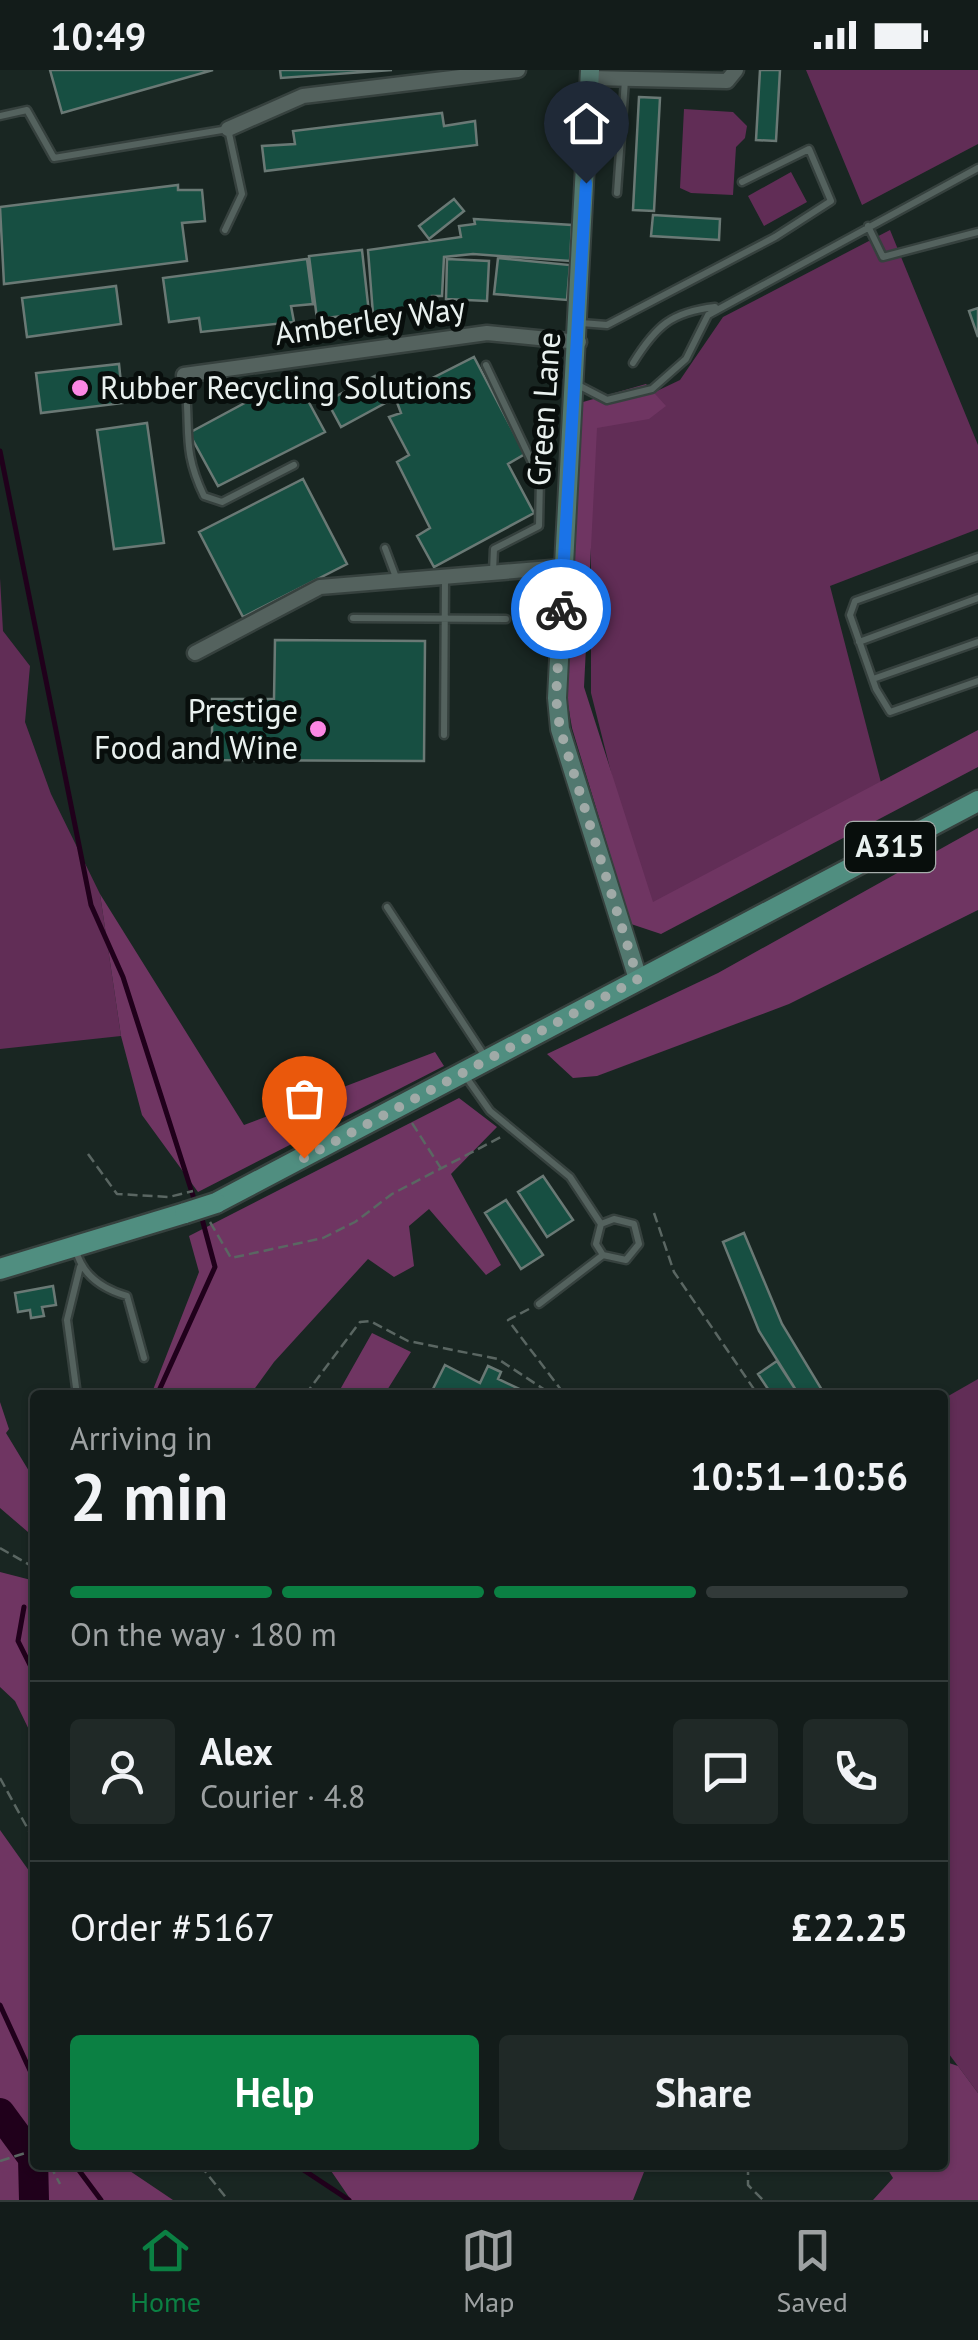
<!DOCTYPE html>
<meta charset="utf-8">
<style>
:root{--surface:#131c1a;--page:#202927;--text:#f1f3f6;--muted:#9da1a2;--line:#323a39;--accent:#0b8043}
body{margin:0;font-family:"PT Sans",sans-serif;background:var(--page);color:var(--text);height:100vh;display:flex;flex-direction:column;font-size:38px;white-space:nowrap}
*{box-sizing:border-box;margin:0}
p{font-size:32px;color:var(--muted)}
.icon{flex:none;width:55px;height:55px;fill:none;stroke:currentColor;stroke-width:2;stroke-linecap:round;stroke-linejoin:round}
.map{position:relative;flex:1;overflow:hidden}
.drawer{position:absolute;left:30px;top:1320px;width:918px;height:780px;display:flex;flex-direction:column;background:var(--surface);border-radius:10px;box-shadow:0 2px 8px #0004,0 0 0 2px var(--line)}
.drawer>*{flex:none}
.pin{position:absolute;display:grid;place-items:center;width:85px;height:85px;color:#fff;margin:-102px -42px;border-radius:50% 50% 50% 0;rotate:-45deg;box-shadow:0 0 10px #0007}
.pin .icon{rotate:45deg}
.courier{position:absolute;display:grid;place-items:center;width:100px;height:100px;margin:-50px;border:8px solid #1a73e8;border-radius:50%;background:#fff;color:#222;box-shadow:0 2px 12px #0007}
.head em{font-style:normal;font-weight:800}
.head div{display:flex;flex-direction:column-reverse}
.head{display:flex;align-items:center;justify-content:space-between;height:170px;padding:0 40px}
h1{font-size:65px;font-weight:800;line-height:75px}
.bar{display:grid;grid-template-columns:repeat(4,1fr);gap:15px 10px;align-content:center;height:120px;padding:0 40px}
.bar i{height:12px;border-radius:8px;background:var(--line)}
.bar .current{background:var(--accent)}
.bar p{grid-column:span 4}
.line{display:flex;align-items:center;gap:25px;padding:0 40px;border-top:2px solid var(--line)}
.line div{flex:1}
.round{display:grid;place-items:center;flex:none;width:105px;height:105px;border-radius:10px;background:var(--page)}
.cta{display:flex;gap:20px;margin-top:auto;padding:20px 40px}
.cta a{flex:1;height:115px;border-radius:10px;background:var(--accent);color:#fff;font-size:40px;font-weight:800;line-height:115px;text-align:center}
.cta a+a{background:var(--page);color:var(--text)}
.status{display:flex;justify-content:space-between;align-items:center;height:70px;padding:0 50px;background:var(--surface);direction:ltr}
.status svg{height:28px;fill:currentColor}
.tabs{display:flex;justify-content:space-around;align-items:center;height:140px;border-top:2px solid var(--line);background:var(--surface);font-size:28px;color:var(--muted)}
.tabs a{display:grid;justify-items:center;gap:5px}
.tabs .current{color:var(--accent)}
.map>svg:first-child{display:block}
.green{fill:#612d56}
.forest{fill:#6f3562}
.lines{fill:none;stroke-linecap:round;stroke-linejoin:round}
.stream{stroke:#20001b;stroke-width:5}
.river{stroke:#20001b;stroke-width:30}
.building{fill:#174f42;stroke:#6a7975;stroke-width:2.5}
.lane-casing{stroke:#36413e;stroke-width:11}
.street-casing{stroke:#36413e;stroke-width:19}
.secondary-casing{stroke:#36413e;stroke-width:22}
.primary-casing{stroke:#36413e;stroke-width:25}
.path{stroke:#5a6662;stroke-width:2.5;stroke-dasharray:10 5;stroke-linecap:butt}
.lane{stroke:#54625e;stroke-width:6}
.street{stroke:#54625e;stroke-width:14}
.secondary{stroke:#52786f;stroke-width:18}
.primary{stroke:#508e80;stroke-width:20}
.primary-bridge-casing{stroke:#36413e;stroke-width:25;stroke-linecap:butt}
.primary-bridge{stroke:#508e80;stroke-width:20}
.done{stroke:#a0aaa7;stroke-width:10;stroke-dasharray:0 18}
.route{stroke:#1a73e8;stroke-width:12}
.poi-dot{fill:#fc86e3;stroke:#080e0c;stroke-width:4}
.labels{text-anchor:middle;stroke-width:10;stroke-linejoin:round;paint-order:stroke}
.shield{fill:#080e0c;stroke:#a6adab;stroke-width:2.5}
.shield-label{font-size:30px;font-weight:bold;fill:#e9f1ef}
.street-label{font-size:32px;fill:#e9f1ef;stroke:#080e0c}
.poi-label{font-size:32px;fill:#e9f1ef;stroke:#080e0c;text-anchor:start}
</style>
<div class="status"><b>10:49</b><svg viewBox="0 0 49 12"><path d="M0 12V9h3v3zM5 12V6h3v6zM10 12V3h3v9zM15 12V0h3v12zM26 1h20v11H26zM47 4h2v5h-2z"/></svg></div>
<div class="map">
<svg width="978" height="2130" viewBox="0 0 978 2130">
<rect width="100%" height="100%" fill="#192622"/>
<path class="green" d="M 806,0 L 978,0 L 978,74 L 862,135 Z
M 684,39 L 733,42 L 747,56 L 745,68 L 736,77 L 733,125 L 691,123 L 680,118 Z
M 791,102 L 807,132 L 764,156 L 748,126 Z
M 890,160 L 978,375 L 978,459 L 830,516 L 885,728 L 647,845 L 591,623 L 591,339 L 638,330 L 680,310 L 723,247 Z
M 0,508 L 3,561 L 30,596 L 25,652 L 51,724 L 100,824 L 121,966 L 0,979 Z
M 978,1309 L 978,2023 L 943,1976 L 943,1329 Z"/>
<path class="forest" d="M 646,314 L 666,336 L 649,349 L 597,358 L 584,617 L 653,832 L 978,660 L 978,697 L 661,864 L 631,854 L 572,658 L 564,611 L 583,332 Z
M 978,758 L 978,840 L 789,934 L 597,1006 L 573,1008 L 547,984 L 718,903 Z
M 100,824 L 244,1055 L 435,982 L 444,996 L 198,1122 L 142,1045 L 121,966 Z
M 459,1028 L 497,1057 L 451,1104 L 501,1195 L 486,1205 L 429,1139 L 409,1156 L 414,1196 L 394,1207 L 368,1189 L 274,1292 L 250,1325 L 151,1325 L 199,1202 L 189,1166 Z
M 372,1263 L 411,1282 L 384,1325 L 337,1325 Z
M 0,1332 L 9,1359 L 6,1363 L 35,1411 L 35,1468 L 0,1438 Z
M 0,1502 L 35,1511 L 35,1672 L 15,1631 L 0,1617 Z
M 0,1760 L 32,1805 L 35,1817 L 35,2095 L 121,2095 L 173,2130 L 0,2130 Z
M 943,1991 L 958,1996 L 978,2023 L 978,2130 L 873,2130 L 893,2108 L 885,2095 L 942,2095 Z
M 327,2095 L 630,2095 L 644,2102 L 633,2130 L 351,2130 Z"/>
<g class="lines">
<path class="stream" d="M 0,381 L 91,835 L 123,907 L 196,1135
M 157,1325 L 215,1197 L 201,1145
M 24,1537 L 18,1571 L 35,1605
M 0,1935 L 27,1994 L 35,1992
M 27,1994 L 35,2011
M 75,2095 L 101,2130
M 296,2095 L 349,2130"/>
<path class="river" d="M 0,2043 L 33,2088 L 34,2130"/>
</g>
<path class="building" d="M 50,0 L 213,0 L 62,43 Z
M 280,0 L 392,0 L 281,8 Z
M 760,0 L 780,0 L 776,71 L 756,70 Z
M 639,27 L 660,28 L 654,141 L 633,140 Z
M 442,43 L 444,56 L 475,51 L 477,75 L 265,101 L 262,76 L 295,74 L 293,61 Z
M 178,115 L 178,120 L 202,120 L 205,151 L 182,153 L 187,191 L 4,214 L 0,137 Z
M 454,129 L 464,141 L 429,169 L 419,156 Z
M 653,145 L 720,149 L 719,170 L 651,166 Z
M 474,149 L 572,155 L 570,191 L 473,184 L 444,187 L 442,226 L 432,226 L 433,236 L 373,244 L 368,180 L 461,167 L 459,156 L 475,154 Z
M 362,180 L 369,243 L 317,249 L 309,186 Z
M 498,188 L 570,195 L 567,230 L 494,224 Z
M 307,189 L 313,234 L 291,236 L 294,252 L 201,262 L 199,248 L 169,252 L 163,208 Z
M 447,189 L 489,191 L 487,231 L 446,229 Z
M 116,216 L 121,254 L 27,267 L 22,228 Z
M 978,238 L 978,267 L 969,241 Z
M 474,287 L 525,384 L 508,394 L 534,443 L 434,497 L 417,466 L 430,458 L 397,392 L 409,385 L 389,347 L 401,343 L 395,327 Z
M 119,294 L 123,333 L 41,343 L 36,303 Z
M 375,306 L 389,331 L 341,357 L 327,331 Z
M 280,314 L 283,321 L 299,314 L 325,362 L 218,416 L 189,363 Z
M 147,353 L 164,473 L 114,479 L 97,360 Z
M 303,409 L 347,494 L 243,547 L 199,462 Z
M 275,570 L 425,571 L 424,691 L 212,690 L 212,629 L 274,629 Z
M 543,1106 L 573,1150 L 547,1167 L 518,1122 Z
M 506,1130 L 543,1185 L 521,1199 L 485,1143 Z
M 744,1163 L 782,1254 L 825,1325 L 799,1325 L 759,1261 L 723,1172 Z
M 53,1216 L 56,1235 L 42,1237 L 44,1246 L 31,1248 L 30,1240 L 18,1242 L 15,1223 Z
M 777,1291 L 799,1325 L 772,1325 L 758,1304 Z
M 445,1295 L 480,1313 L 488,1296 L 501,1302 L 498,1309 L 532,1325 L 430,1325 Z"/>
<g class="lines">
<g class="lane-casing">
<path id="lane" d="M 0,46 L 27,40 L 54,88 L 228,59 L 242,124 L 225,160
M 617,123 L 625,10
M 868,156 L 883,187 L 978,162
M 581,253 L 607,255 L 775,167 L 831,131 L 809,79 L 742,112
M 633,293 C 656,256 671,242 715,237
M 486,295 L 540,409 L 539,456 L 494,479 L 493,501
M 576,314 L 607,330 L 652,319 L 686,289 L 708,245 L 978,98
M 186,321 C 190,365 183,382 204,426 L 222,432 L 294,395
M 385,478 L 397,510
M 978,487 L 855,531 L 850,545 L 876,619 L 890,642 L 978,611
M 353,548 L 506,549
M 859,572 L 978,528
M 873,609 L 978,572
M 444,665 L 445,508
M 387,837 L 486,988
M 466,1007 L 490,1041 L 570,1107 L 601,1154 L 614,1149 L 634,1154 L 639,1174 L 626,1190 L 603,1185 L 596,1174 L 601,1154
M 76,1180 C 82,1205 103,1219 127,1226 L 144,1288
M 539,1234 L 603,1185
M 77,1325 L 67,1250 L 80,1197"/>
</g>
<g class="street-casing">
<path id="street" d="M 591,8 L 727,11 L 736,0
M 228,59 L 303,26 L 518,0
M 186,320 L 184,305 L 487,263 L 579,272
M 195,583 L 320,517 L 563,497"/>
</g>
<g class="secondary-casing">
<path id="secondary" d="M 590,0 L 557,628 L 560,659 L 638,909"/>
</g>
<g class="primary-casing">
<path id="primary" d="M 216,1133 L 978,731
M 0,1199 L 185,1143"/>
</g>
<path class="path" d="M 412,1053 L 442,1100
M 88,1084 L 117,1124 L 169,1127 L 193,1121
M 654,1143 L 674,1202 L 758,1325
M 210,1152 L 231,1188 L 323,1168 L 355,1152 L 392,1124 L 501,1067
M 529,1239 L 508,1250 L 565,1325
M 305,1325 L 360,1252 L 370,1251 L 408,1271 L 498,1289 L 545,1320 L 566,1325
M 0,1478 L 35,1498
M 0,1708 L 35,1772
M 942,1985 L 944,1986
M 0,2091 L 35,2080
M 50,2095 L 60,2114
M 200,2095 L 228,2130
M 748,2095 L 748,2115 L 763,2130"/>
<use href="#lane" class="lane"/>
<use href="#street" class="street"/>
<use href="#secondary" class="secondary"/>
<use href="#primary" class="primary"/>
<g class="primary-bridge-casing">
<path id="primary-bridge" d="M 185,1143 L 216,1133"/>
</g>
<use href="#primary-bridge" class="primary-bridge"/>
</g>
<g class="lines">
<path class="done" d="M 304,1088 L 638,909 L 560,659 L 556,628 L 561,539"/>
<path class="route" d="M 561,539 L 586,113"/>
</g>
<g class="poi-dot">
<circle cx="80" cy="318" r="10"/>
<circle cx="318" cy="659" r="10"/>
</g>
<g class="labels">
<rect class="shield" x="845" y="752" width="90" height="50" rx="8"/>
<g class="shield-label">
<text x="890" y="787">A315</text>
</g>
<g class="street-label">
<text transform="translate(370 251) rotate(-8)" y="11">Amberley Way</text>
<text transform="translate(544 339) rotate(-86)" y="11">Green Lane</text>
</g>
<g class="poi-label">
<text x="100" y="329">Rubber Recycling Solutions</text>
<text x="298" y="652" text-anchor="end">Prestige<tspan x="298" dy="37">Food and Wine</tspan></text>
</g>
</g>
</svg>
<div class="pin" style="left:304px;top:1088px;background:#ea580c"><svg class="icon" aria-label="bag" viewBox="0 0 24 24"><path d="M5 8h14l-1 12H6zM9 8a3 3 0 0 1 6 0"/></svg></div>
<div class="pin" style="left:586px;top:113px;background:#1f2937"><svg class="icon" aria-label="home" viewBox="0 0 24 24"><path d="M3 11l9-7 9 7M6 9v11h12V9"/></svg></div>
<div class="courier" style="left:561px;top:539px"><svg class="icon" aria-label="bike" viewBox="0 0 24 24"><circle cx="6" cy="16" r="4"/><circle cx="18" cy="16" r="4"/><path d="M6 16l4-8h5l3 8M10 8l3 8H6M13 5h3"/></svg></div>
<section class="drawer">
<div class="head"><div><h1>2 min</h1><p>Arriving in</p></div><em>10:51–10:56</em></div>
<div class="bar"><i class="current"></i><i class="current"></i><i class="current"></i><i></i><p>On the way · 180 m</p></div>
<div class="line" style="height:180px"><a class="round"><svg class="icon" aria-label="person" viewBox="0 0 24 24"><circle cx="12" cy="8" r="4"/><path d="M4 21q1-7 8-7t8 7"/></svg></a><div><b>Alex</b><p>Courier · 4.8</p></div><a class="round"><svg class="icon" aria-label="chat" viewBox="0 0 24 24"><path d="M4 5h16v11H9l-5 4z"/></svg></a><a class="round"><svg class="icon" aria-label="phone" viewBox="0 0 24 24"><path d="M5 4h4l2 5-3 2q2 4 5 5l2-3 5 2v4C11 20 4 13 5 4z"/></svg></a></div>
<div class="line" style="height:130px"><div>Order #5167</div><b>£22.25</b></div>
<div class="cta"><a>Help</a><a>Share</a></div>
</section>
</div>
<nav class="tabs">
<a class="current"><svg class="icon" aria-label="home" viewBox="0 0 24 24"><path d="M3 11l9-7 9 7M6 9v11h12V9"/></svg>Home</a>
<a><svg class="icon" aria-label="map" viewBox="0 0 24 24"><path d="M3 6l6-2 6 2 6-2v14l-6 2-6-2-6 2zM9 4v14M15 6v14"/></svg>Map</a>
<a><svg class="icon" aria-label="saved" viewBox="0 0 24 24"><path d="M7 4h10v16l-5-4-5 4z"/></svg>Saved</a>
</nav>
